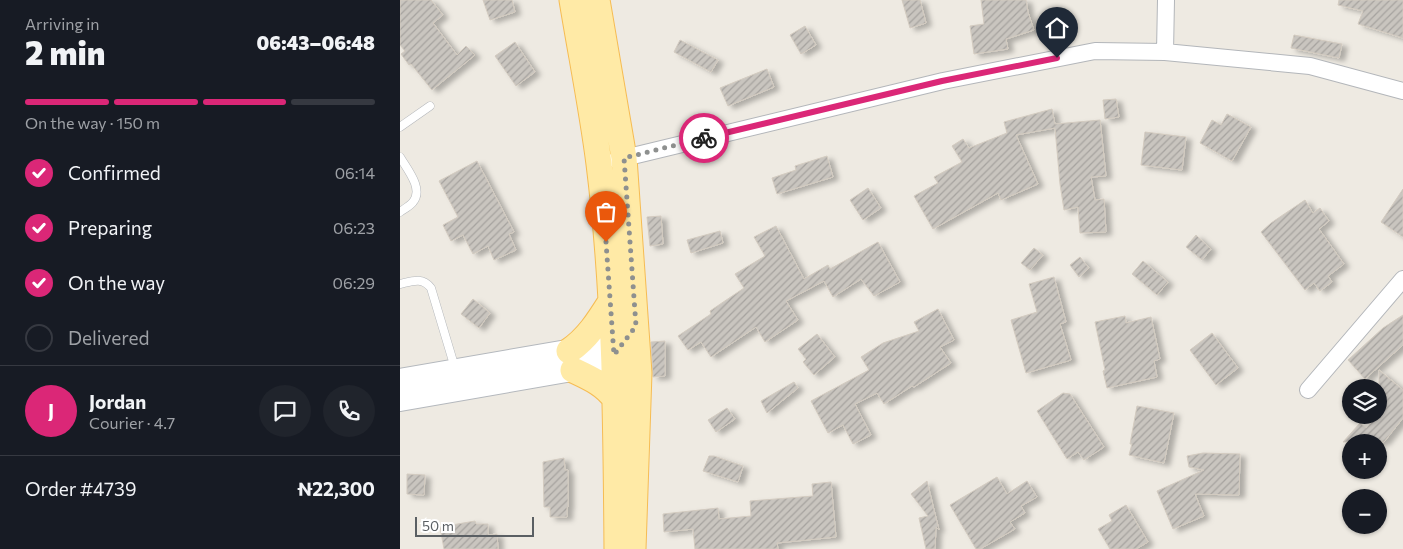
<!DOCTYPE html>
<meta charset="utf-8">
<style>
:root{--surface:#171b24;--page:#20242c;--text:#f1f3f6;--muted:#9ea1a6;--line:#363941;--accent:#db2777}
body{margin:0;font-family:Commissioner,sans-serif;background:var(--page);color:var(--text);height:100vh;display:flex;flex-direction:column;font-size:19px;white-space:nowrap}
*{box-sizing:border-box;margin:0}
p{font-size:16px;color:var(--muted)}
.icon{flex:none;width:28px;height:28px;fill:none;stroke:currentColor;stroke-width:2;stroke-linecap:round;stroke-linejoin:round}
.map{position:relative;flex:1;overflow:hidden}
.drawer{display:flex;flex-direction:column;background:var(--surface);width:400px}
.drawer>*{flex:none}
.buttons{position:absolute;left:942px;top:379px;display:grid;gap:10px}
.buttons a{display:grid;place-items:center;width:45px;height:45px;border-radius:50%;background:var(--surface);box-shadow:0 1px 4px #0004;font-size:25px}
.scale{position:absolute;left:15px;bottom:12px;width:119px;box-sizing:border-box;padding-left:5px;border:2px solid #5a5f63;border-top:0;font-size:14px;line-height:18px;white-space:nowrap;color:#5a5f63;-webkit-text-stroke:4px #fff;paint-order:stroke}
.pin{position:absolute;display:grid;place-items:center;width:42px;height:42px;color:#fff;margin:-51px -21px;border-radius:50% 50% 50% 0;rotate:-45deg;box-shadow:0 0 5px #0007}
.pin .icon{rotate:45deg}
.courier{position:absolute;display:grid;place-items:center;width:50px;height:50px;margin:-25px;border:4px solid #db2777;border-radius:50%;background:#fff;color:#222;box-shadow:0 1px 6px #0007}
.head em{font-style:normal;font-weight:800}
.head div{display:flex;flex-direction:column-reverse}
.head{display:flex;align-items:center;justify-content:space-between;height:85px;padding:0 25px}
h1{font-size:32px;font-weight:800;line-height:38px}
.bar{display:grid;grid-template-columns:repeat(4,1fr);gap:8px 5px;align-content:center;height:60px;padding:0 25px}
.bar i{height:6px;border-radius:4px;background:var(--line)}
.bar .selected{background:var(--accent)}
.bar p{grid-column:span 4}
.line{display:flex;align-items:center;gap:12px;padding:0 25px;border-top:1px solid var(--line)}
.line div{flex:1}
.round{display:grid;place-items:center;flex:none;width:52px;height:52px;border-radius:26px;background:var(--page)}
ol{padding:0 25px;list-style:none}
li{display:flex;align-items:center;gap:15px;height:55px}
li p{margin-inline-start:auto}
li .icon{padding:5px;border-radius:50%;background:var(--accent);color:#fff;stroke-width:4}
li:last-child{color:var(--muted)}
li i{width:28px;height:28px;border:2px solid var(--line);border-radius:50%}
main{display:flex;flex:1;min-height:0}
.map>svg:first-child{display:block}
.building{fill:url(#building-hatch);stroke:#d3cbc0;filter:url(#shadow)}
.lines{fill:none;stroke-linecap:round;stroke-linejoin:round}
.lane-casing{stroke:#b3b6ba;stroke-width:9}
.street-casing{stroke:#b3b6ba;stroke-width:18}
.secondary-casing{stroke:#b4b8bd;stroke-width:24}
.primary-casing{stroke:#f6bc53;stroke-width:27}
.lane{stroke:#fff;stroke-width:8}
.street{stroke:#fff;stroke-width:16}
.secondary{stroke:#fff;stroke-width:22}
.primary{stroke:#ffeaa6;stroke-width:25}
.done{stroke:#8e908f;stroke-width:5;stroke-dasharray:0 9}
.route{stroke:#db2777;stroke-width:6}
</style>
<main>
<section class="drawer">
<div class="head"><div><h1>2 min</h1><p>Arriving in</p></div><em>06:43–06:48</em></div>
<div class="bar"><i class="selected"></i><i class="selected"></i><i class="selected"></i><i></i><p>On the way · 150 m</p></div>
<ol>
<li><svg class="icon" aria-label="check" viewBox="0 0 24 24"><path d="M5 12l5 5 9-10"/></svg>Confirmed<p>06:14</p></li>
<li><svg class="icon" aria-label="check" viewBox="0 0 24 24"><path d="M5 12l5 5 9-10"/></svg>Preparing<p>06:23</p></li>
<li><svg class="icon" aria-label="check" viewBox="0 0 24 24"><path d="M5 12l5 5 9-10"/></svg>On the way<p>06:29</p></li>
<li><i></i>Delivered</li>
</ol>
<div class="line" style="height:90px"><b class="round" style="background:var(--accent);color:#fff">J</b><div><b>Jordan</b><p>Courier · 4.7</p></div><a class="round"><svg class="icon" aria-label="chat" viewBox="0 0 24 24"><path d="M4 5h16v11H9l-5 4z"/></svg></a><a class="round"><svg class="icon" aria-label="phone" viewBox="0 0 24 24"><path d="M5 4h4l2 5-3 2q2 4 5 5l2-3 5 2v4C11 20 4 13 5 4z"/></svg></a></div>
<div class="line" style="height:65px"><div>Order #4739</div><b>₦22,300</b></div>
</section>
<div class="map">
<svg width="1003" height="549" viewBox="0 0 1003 549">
<defs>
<pattern id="building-hatch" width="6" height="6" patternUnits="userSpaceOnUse" patternTransform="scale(1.25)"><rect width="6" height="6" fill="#c9c5bf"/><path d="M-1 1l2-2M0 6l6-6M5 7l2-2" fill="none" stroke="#a6a39f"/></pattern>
<filter id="shadow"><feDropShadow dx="5.5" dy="3" stdDeviation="2.5" flood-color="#0004"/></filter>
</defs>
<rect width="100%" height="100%" fill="#eeeae2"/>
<path class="building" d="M 0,0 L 31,0 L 43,15 L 33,23 L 57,55 L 66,46 L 75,55 L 32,90 L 11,64 L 9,65 L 1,54 L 5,51 L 0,45 Z
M 83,0 L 112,0 L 115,12 L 90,20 Z
M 502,0 L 520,0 L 526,23 L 510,28 Z
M 581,0 L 626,0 L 628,12 L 634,30 L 606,39 L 608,49 L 574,54 L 570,26 L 584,24 Z
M 939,0 L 1003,0 L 1003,38 L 958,24 L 963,11 L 938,5 Z
M 405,26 L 416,45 L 401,54 L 390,35 Z
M 894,35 L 942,44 L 939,58 L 891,48 Z
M 280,40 L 318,60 L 311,72 L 274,52 Z
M 115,42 L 135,72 L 116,86 L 95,56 Z
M 367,69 L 374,87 L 328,106 L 320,88 Z
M 716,99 L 719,117 L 705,119 L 703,100 Z
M 652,109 L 655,124 L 700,120 L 706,176 L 691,177 L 695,200 L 704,199 L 706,232 L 680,233 L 678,207 L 664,210 L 660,184 L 655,128 L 616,135 L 638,184 L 601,200 L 598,193 L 533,229 L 514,196 L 538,183 L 534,177 L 562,162 L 552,146 L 563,139 L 569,148 L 607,133 L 604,122 Z
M 827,114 L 851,127 L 832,161 L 800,143 L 812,120 L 821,125 Z
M 745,132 L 786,137 L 782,170 L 741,165 Z
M 427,156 L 433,177 L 377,194 L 372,178 L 396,170 L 395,166 Z
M 77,161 L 114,232 L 109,234 L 116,250 L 94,260 L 88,246 L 73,254 L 63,235 L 51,241 L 43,225 L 58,217 L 39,181 Z
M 468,188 L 481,208 L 463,220 L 450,200 Z
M 1003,189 L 1003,237 L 981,222 Z
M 905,200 L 913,213 L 920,208 L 929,221 L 919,229 L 944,264 L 928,276 L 932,282 L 920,291 L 914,283 L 905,290 L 861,232 L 871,223 Z
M 261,216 L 263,244 L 250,246 L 247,217 Z
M 376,226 L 404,279 L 428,265 L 430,269 L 478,242 L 500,282 L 474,296 L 461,279 L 433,297 L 424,281 L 386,301 L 398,320 L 365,342 L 356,327 L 311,357 L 301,342 L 288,350 L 278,336 L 311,314 L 310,311 L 344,288 L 335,274 L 365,256 L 354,237 Z
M 320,231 L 323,243 L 291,253 L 287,240 Z
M 796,235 L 811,249 L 802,260 L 786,247 Z
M 634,248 L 643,255 L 630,270 L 621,263 Z
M 680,257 L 689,268 L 679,277 L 670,265 Z
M 743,261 L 768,282 L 757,295 L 732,274 Z
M 654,277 L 666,322 L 660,324 L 671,360 L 626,373 L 611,320 L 637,312 L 629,284 Z
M 73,299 L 90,313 L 79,328 L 61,314 Z
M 538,309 L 554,340 L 540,347 L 551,363 L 514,387 L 512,386 L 484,404 L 477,393 L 455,404 L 471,435 L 453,444 L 443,425 L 428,433 L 411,401 L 469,370 L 461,357 L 483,343 L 519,331 L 514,322 Z
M 1003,315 L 1003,345 L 965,379 L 948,360 L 983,328 Z
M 725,316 L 726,323 L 751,317 L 760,359 L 754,361 L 757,377 L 707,388 L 703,371 L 705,370 L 695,322 Z
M 812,333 L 838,368 L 816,385 L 790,350 Z
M 417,334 L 435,357 L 414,375 L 403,362 L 406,359 L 398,349 Z
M 265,341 L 265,376 L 253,377 L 251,342 Z
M 979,370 L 1003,390 L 1003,418 L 984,442 L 943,442 L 960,423 L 966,428 L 979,415 Z
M 394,382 L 398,388 L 367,413 L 361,401 Z
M 663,393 L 670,394 L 704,447 L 684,460 L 678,452 L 667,459 L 637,411 Z
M 737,406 L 774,413 L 764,463 L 729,455 L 732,444 L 730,444 Z
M 327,408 L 335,419 L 316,432 L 308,420 Z
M 803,453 L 840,454 L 839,495 L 795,494 L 804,516 L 773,529 L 757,491 L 804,470 L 789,467 L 787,456 Z
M 309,456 L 314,456 L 343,466 L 338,482 L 303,471 Z
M 164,458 L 165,470 L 168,470 L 168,507 L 167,507 L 167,517 L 150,517 L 150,507 L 144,507 L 143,462 Z
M 7,474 L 25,475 L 24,495 L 7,494 Z
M 597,477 L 607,494 L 627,481 L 637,497 L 621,506 L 625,513 L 610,522 L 615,529 L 580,549 L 576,549 L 550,505 Z
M 527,481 L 539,530 L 536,527 L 535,549 L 526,549 L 519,518 L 528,516 L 511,494 Z
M 431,482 L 436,537 L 377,543 L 378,549 L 295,549 L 293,529 L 264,532 L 263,514 L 318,508 L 319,519 L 351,516 L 350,501 L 413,496 L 412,484 Z
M 726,505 L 748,542 L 736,549 L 710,549 L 698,529 L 712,521 L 709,515 Z
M 75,521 L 76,524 L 88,524 L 88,535 L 97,534 L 98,549 L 44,549 L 40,527 Z"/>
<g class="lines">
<g class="lane-casing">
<path id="lane" d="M 0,127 L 30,106
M 0,157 C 7,169 24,189 13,202 C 10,206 4,209 0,212
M 0,284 C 13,281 22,277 31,288 L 55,368"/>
</g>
<g class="street-casing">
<path id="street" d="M 765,52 L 766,0
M 216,160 L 543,81 L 695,51 L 765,52 L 910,66 L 1003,91
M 908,390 L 1003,279"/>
</g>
<g class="secondary-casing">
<path id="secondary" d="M 0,380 L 196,346 L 208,350 L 225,365
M 0,400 L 201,365 L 210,359 L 223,345"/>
</g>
<g class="primary-casing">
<path id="primary" d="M 172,0 C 181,55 192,109 199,164 C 215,292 216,420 217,549
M 197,0 L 224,158 L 239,373 L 233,549
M 169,351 C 188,338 199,320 211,301
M 173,370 C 190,378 204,384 215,399"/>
</g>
<use href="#lane" class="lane"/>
<use href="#street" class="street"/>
<use href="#secondary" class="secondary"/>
<use href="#primary" class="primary"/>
</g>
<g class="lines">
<path class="done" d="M 206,242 L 214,355 L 236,326 L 224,158 L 304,138"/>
<path class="route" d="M 304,138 L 542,81 L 657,58"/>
</g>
</svg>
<div class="buttons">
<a><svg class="icon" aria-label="layers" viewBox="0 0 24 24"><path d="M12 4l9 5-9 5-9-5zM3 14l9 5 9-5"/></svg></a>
<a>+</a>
<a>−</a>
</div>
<div class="scale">50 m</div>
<div class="pin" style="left:206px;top:242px;background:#ea580c"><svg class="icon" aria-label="bag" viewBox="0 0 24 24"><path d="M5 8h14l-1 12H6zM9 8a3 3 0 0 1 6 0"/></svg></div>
<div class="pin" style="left:657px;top:58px;background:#1f2937"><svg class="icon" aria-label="home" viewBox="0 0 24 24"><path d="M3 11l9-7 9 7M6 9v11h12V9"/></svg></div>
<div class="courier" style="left:304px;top:138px"><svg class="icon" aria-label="bike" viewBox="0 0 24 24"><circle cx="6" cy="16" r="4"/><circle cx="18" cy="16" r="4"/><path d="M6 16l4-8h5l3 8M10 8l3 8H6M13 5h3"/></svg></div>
</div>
</main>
